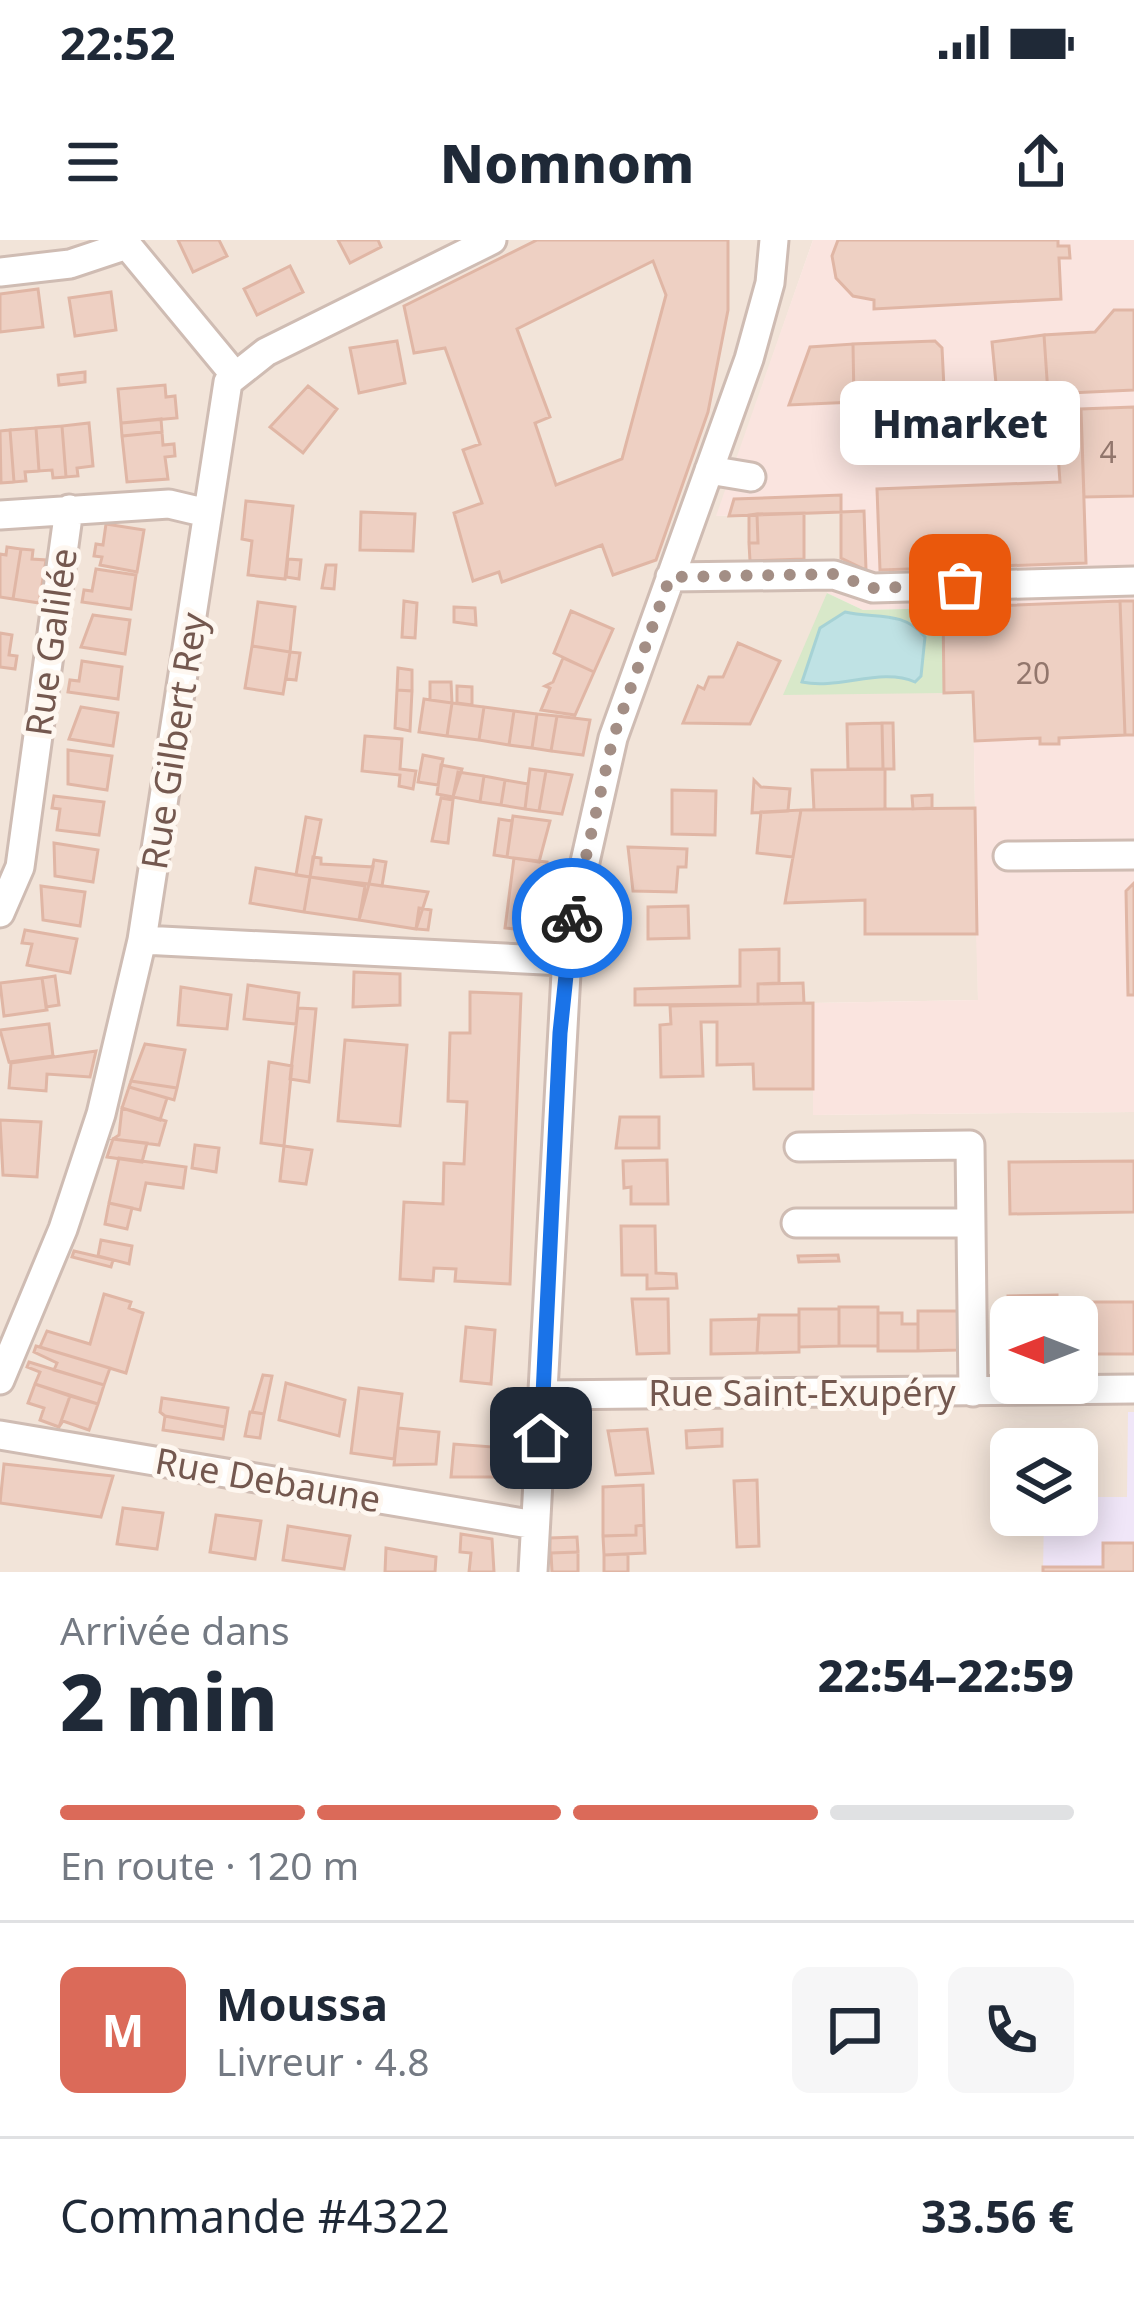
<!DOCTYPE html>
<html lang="fr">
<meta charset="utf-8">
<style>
:root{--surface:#fff;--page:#f6f6f7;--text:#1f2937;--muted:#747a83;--line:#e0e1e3;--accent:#db6a59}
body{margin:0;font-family:"Noto Sans",sans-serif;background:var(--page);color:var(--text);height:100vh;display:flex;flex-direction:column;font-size:45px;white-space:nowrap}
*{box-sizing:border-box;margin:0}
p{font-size:39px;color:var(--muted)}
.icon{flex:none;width:66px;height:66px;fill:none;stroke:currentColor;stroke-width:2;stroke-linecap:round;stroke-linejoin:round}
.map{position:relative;height:1332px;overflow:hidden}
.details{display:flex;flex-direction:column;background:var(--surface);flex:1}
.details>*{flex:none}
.needle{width:78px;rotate:270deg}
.fabs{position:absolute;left:990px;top:1056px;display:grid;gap:24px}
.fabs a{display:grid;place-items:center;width:108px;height:108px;border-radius:18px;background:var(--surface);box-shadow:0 6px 30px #0003;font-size:60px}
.pin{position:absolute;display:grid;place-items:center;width:102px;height:102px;color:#fff;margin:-51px;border-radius:24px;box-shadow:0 6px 18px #0006}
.courier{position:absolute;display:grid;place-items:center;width:120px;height:120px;margin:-60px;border:9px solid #1a73e8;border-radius:50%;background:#fff;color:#222;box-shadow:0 3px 15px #0007}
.bubble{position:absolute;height:84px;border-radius:18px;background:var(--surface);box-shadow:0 6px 30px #0003;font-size:39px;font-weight:800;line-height:84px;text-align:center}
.headline em{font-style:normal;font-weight:800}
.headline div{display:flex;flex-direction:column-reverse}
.headline{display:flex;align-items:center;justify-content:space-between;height:204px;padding:0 60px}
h1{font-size:78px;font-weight:800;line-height:90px}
.bar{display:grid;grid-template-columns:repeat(4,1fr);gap:18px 12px;align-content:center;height:144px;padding:0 60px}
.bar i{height:15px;border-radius:9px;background:var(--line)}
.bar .active{background:var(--accent)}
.bar p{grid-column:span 4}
.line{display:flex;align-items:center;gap:30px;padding:0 60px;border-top:3px solid var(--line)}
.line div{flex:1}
.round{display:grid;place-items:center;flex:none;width:126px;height:126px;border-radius:18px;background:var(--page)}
.status{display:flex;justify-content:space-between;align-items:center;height:84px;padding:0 60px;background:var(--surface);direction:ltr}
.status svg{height:33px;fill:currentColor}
header{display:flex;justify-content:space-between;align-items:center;height:156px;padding:0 60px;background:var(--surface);font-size:54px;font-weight:800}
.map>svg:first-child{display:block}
.residential{fill:#f2e4d9;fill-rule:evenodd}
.commercial{fill:#fae4df}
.education{fill:#f0e6f8}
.green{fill:#d8e8c9}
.water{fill:#bfe2e4;stroke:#a6d2d5;stroke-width:3}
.building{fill:#eed0c3;stroke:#e0b6a5;stroke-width:3;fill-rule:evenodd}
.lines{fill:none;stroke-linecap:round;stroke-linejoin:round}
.minor-casing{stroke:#cfbcb3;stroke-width:33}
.minor{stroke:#fff;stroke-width:27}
.done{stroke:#a38e85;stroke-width:12;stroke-dasharray:0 21.6}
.route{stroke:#1a73e8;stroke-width:15}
.labels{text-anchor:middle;stroke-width:10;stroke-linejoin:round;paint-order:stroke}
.number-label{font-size:30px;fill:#92766c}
.street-label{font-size:36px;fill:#74584f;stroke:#fef7f0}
</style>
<div class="status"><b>22:52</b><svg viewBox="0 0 49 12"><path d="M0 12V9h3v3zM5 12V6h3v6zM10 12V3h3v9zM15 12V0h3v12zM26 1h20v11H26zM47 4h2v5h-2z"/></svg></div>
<header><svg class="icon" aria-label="menu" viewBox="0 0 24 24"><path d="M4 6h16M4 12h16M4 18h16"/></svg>Nomnom<svg class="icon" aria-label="share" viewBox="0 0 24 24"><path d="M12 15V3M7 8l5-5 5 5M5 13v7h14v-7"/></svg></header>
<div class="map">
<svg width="1134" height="1332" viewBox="0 0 1134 1332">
<rect width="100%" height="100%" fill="#fbf3ea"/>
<path class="residential" d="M 0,0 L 813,0 L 717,276 L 841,272 L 841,318 L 827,354 L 945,453 L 973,452 L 975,568 L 865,660 L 865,693 L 977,694 L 978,760 L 813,763 L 813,875 L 1134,872 L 1134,1332 L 0,1332 ZM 1011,1077 L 1077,1077 L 1077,1143 L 1011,1143 ZM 1011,1209 L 1077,1209 L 1077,1275 L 1011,1275 Z"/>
<path class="commercial" d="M 813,0 L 1134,0 L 1134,872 L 813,875 L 813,763 L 978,760 L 976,694 L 865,694 L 864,660 L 785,663 L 801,570 L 975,568 L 973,453 L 944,453 L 942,368 L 863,370 L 827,353 L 841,318 L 841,272 L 716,276 Z"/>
<path class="education" d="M 1128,1172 L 1134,1172 L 1134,1332 L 1043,1332 L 1044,1275 L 1077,1275 L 1077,1257 L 1127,1257 Z"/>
<path class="green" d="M 827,353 L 863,370 L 943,368 L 944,453 L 783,455 Z"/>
<path class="water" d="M 845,372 C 876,379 903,370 925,397 L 921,436 L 915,442 C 881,427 839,450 802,442 L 820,388 Z"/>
<path class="building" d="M 178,0 L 219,0 L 227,16 L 193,32 Z
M 338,0 L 378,0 L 381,7 L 350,23 Z
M 537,0 L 728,0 L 728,70 L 708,172 L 656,320 L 613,335 L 602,305 L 502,342 L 499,332 L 473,341 L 454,273 L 482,263 L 463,210 L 480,204 L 445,108 L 414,113 L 404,66 ZM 653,21 L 666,55 L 622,219 L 556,245 L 535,183 L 550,177 L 517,89 Z
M 838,0 L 1058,0 L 1058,6 L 1069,6 L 1070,18 L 1059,18 L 1061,59 L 874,69 L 874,60 L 853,56 L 836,38 L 832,16 Z
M 290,26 L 303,52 L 257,75 L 244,49 Z
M 38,49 L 43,87 L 0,92 L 0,54 Z
M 111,52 L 116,90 L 75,96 L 69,58 Z
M 1114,70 L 1134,70 L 1134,150 L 1048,154 L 1044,95 L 1095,92 Z
M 1044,95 L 1048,154 L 997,154 L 992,102 Z
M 397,101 L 405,143 L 359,153 L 350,108 Z
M 935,101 L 942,108 L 944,148 L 939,156 L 854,162 L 853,104 Z
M 853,104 L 854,162 L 789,165 L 810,107 Z
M 85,132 L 85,142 L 59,145 L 58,135 Z
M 165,145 L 166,157 L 175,156 L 177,178 L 121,183 L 118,149 Z
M 308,146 L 337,169 L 303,213 L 270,187 Z
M 1134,167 L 1134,256 L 1084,257 L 1081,169 Z
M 1081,169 L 1086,323 L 880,330 L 877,249 L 1060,242 L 1058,214 L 876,221 L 875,179 Z
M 161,179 L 162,192 L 122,196 L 121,183 Z
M 89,183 L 93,226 L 77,228 L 78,236 L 66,237 L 62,186 Z
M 62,186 L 66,237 L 53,238 L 52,230 L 39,231 L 36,188 Z
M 36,188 L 39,231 L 25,232 L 26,241 L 14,242 L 10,190 Z
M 10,190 L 14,242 L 1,243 L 0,191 Z
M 162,192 L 163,205 L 174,204 L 175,216 L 165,217 L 168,239 L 127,242 L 122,196 Z
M 841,255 L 841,272 L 729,276 L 734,259 Z
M 246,261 L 293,266 L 285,339 L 248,335 L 252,301 L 242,299 Z
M 864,271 L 866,330 L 841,318 L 841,272 Z
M 361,272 L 415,274 L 413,311 L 360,310 Z
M 804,273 L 804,319 L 750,321 L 749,303 L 758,303 L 757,274 Z
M 757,274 L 758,303 L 749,303 L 749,275 Z
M 106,284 L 144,290 L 137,332 L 100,325 L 102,317 L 94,316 L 96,304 L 103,305 Z
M 7,307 L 21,309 L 13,359 L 0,357 L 0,314 L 6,315 Z
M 21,309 L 33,310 L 32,319 L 46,320 L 39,363 L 13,359 Z
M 288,319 L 301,320 L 299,339 L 286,337 Z
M 326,325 L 336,325 L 334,349 L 322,348 Z
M 96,329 L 136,335 L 131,369 L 82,362 L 84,350 L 92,351 Z
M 404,361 L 417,363 L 415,398 L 402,397 Z
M 1120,361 L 1125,495 L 1059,498 L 1059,504 L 1040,504 L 1040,498 L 975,501 L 973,452 L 944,453 L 943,368 Z
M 1120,361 L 1134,361 L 1134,495 L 1125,495 Z
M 258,362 L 295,367 L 290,412 L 252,406 Z
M 454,367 L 475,368 L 476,385 L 454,382 Z
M 571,371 L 613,389 L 594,432 L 554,413 Z
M 93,375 L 130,380 L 125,414 L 81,407 Z
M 0,393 L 12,395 L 9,415 L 17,416 L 15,429 L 0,427 Z
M 738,403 L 780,421 L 750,484 L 683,483 L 698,446 L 704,449 L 709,437 L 723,437 Z
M 252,406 L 290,412 L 283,454 L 245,448 Z
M 290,412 L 300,413 L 296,440 L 286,439 Z
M 563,418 L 594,432 L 575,475 L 541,470 L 550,448 L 545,446 L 553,442 Z
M 82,421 L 122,427 L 118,459 L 68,452 L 70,440 L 79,441 Z
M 398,428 L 412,430 L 412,451 L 397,450 Z
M 430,442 L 451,442 L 452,463 L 430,460 Z
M 457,446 L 472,447 L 472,465 L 457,463 Z
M 397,450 L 412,451 L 410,491 L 395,488 Z
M 424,459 L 452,463 L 447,496 L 419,492 Z
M 452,463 L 484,467 L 479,500 L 447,496 Z
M 81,467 L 118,473 L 113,506 L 69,499 Z
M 484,467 L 514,471 L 509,505 L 479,500 Z
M 514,471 L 537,474 L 532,508 L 509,505 Z
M 537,474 L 557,476 L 551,511 L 532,508 Z
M 557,476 L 590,480 L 583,515 L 551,511 Z
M 882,483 L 883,529 L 848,529 L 847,484 Z
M 882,483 L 893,483 L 894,529 L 883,529 Z
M 365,496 L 402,499 L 400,529 L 416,531 L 413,549 L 399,546 L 400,535 L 362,531 Z
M 68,510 L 112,516 L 107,550 L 68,544 Z
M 423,515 L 443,519 L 438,545 L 418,542 Z
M 441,525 L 462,529 L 453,557 L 437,554 Z
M 530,529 L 546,531 L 539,571 L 525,569 Z
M 885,529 L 885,569 L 814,570 L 812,530 Z
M 546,531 L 572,535 L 562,574 L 539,571 Z
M 458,532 L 484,536 L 480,562 L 453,557 Z
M 484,536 L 505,540 L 501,565 L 480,562 Z
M 505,540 L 528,544 L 525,569 L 501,565 Z
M 754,540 L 761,547 L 790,549 L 788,571 L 752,573 Z
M 672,550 L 716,551 L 715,595 L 672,594 Z
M 932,555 L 932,568 L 913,569 L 912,556 Z
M 54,556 L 104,562 L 99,595 L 57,590 L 60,569 L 52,568 Z
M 441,558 L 453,560 L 448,603 L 432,601 Z
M 975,568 L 977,694 L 865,694 L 865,660 L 785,663 L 801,570 Z
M 801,570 L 793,617 L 757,613 L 761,572 Z
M 513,576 L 550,581 L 539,622 L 507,617 Z
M 306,577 L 321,580 L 310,637 L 296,635 Z
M 499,579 L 512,581 L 507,617 L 494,615 Z
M 54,603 L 98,610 L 93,642 L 55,636 Z
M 628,607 L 687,609 L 686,627 L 678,627 L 676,652 L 633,651 Z
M 313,617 L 321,618 L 321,624 L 373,627 L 369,644 L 310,637 Z
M 514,618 L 547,622 L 542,662 L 529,661 L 525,690 L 505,688 Z
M 374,620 L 386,622 L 382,646 L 369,644 Z
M 256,628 L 310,637 L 304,672 L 250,663 Z
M 310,637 L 365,646 L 359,680 L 304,672 Z
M 1134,643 L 1134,755 L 1128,755 L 1126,651 Z
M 369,644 L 428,652 L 416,689 L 359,680 Z
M 41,646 L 85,652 L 80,686 L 43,680 Z
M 688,666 L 689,698 L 648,699 L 648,667 Z
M 419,668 L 431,670 L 428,690 L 416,689 Z
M 25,690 L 77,699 L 70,733 L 27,725 L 32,704 L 22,703 Z
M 779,709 L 779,743 L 758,744 L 758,764 L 635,765 L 635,749 L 740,746 L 740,710 Z
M 354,732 L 400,734 L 400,765 L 353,767 Z
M 55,736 L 59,765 L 46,767 L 42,738 Z
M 42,738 L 47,770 L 4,776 L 0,743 Z
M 803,743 L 804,763 L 758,764 L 758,744 Z
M 248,745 L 299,753 L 296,784 L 244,779 Z
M 181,747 L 231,755 L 227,789 L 178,785 Z
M 470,752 L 521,754 L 510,1044 L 455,1041 L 456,1029 L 434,1028 L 433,1041 L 400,1039 L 404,962 L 443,964 L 444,923 L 464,924 L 467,862 L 448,861 L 450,793 L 470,793 Z
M 813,763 L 813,849 L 754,849 L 753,824 L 717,825 L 717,782 L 701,782 L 703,836 L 661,837 L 660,785 L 671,784 L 670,766 Z
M 298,768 L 316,769 L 309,842 L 290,839 Z
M 49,784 L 53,816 L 9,822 L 0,790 Z
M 345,800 L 407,805 L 400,886 L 338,881 Z
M 145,804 L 185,810 L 177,848 L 131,841 Z
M 96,811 L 90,837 L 47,834 L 46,851 L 9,848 L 11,823 Z
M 269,822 L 292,826 L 284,906 L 261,903 Z
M 131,841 L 177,848 L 174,860 L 129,847 Z
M 129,847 L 167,858 L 160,880 L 122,868 Z
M 122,868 L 166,881 L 159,905 L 113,899 L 119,895 Z
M 620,877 L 659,877 L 659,908 L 616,908 Z
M 0,880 L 41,882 L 37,937 L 3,935 Z
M 113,899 L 147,903 L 142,922 L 107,917 Z
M 195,905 L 219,908 L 216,932 L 192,928 Z
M 284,906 L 312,910 L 306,944 L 280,941 Z
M 119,918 L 186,927 L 183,948 L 146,943 L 140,970 L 109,963 Z
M 667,920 L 668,964 L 631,964 L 631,947 L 624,948 L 623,921 Z
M 1134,921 L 1134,972 L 1010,974 L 1009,922 Z
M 109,963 L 132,968 L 127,989 L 105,984 Z
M 621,986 L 655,986 L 656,1033 L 676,1034 L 677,1048 L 647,1049 L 647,1035 L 622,1035 Z
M 101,1000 L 132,1006 L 129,1024 L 98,1016 Z
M 74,1011 L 113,1020 L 111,1027 L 72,1017 Z
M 838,1015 L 839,1021 L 799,1022 L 798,1016 Z
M 104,1054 L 131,1062 L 129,1068 L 143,1073 L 126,1133 L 40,1107 L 47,1091 L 90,1104 Z
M 1057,1055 L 1057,1062 L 1134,1062 L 1134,1114 L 1077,1114 L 1077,1077 L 1011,1077 L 1009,1123 L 1008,1056 Z
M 632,1059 L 668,1059 L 669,1113 L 637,1114 Z
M 878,1067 L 878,1106 L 839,1106 L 839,1067 Z
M 799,1069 L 839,1069 L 839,1106 L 799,1107 Z
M 918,1071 L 958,1071 L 958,1110 L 918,1111 Z
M 878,1073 L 902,1073 L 902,1084 L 918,1084 L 918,1111 L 878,1111 Z
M 759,1075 L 799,1075 L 799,1112 L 757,1113 Z
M 759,1079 L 757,1113 L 711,1114 L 711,1080 Z
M 466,1087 L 495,1090 L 491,1144 L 461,1141 Z
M 36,1106 L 110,1128 L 104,1145 L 54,1130 L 57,1123 L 34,1112 Z
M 29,1122 L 104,1145 L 98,1164 L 35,1144 L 40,1132 L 27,1127 Z
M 263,1135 L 272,1136 L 264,1174 L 252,1172 Z
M 286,1143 L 345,1160 L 339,1196 L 279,1180 Z
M 35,1144 L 70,1156 L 59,1187 L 40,1180 L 44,1168 L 28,1163 Z
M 359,1148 L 402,1154 L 394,1219 L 351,1213 Z
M 70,1156 L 98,1164 L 89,1190 L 63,1181 L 59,1187 Z
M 162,1158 L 228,1168 L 225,1187 L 165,1176 L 160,1172 Z
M 250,1172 L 264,1174 L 260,1198 L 245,1196 Z
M 165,1176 L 225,1187 L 223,1199 L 163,1190 Z
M 398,1188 L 439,1192 L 436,1224 L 394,1225 Z
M 647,1189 L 653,1233 L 616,1235 L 608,1191 Z
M 722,1189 L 722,1206 L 687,1208 L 686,1191 Z
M 493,1191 L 508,1192 L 503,1237 L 451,1237 L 454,1204 L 492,1207 Z
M 4,1224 L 113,1236 L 101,1277 L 0,1263 Z
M 757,1240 L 759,1306 L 737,1307 L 734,1241 Z
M 643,1245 L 644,1285 L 636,1286 L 636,1295 L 603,1296 L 603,1247 Z
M 123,1268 L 163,1273 L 157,1309 L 117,1304 Z
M 216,1275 L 261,1281 L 255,1319 L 210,1312 Z
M 644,1285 L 645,1313 L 604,1315 L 603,1296 L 636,1295 L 636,1286 Z
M 288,1286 L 350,1296 L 344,1329 L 283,1320 Z
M 461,1294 L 492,1299 L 494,1332 L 469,1332 L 471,1313 L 460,1312 Z
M 577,1297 L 578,1312 L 550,1313 L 550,1298 Z
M 1103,1303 L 1134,1303 L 1134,1332 L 1043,1332 L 1043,1327 L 1103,1327 Z
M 386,1308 L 436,1317 L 435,1332 L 385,1332 Z
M 578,1312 L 578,1332 L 552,1332 L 551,1313 Z
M 628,1314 L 628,1332 L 604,1332 L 604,1315 Z"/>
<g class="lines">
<g class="minor-casing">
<path id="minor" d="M 123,0 L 233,133
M 0,32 L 70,24 L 127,5
M 709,230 L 751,237
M 0,275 L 169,264 L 207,273
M 670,337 L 834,335 L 873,348 L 1134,341
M 1008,616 L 1134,615
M 0,673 L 20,627 L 69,269
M 142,700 L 564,721
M 799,907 L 970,905 L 973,1152
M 796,983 L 970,983
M 0,1140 L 63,989 L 101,874 L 142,700 L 228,142 L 266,112 L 492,0
M 543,1155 L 1134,1149
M 0,1195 L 535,1285
M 533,1332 L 568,697 L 613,498 L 749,119 L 770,43 L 774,0"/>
</g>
<use href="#minor" class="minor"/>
</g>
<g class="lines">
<path class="done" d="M 572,678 L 613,498 L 670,337 L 834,334 L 873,348 L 960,345"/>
<path class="route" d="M 541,1198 L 560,793 L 572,678"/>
</g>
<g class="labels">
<g class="number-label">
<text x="1108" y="223">4</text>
<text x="1033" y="444">20</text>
</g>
<g class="street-label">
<text transform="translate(51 402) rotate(-82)" y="13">Rue Galilée</text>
<text transform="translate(174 501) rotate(-81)" y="13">Rue Gilbert Rey</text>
<text x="802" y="1166">Rue Saint-Exupéry</text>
<text transform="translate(268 1240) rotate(10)" y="13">Rue Debaune</text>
</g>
</g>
</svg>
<div class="fabs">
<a><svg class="needle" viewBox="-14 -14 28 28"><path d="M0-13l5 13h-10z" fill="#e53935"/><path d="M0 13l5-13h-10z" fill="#747a83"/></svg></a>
<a><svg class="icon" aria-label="layers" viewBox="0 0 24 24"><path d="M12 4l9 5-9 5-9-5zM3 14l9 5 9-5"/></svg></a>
</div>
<div class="pin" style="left:960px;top:345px;background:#ea580c"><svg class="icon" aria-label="bag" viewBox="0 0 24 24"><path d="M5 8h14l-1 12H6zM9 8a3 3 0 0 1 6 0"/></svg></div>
<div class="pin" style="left:541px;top:1198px;background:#1f2937"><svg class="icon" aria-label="home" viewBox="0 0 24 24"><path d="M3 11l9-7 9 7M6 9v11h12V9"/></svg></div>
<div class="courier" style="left:572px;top:678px"><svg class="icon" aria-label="bike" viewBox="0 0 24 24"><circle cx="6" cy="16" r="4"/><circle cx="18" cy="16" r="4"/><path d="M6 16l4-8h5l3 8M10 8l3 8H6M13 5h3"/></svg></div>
<div class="bubble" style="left:840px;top:141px;width:240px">Hmarket</div>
</div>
<section class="details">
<div class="headline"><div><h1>2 min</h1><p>Arrivée dans</p></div><em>22:54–22:59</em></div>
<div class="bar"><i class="active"></i><i class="active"></i><i class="active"></i><i></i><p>En route · 120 m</p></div>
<div class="line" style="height:216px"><b class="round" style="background:var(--accent);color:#fff">M</b><div><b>Moussa</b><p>Livreur · 4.8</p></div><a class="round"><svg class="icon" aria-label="chat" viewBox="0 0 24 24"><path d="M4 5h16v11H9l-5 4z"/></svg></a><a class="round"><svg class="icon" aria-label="phone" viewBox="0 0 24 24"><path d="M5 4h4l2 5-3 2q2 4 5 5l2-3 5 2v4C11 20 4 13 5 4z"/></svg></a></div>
<div class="line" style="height:156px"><div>Commande #4322</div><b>33.56 €</b></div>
</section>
